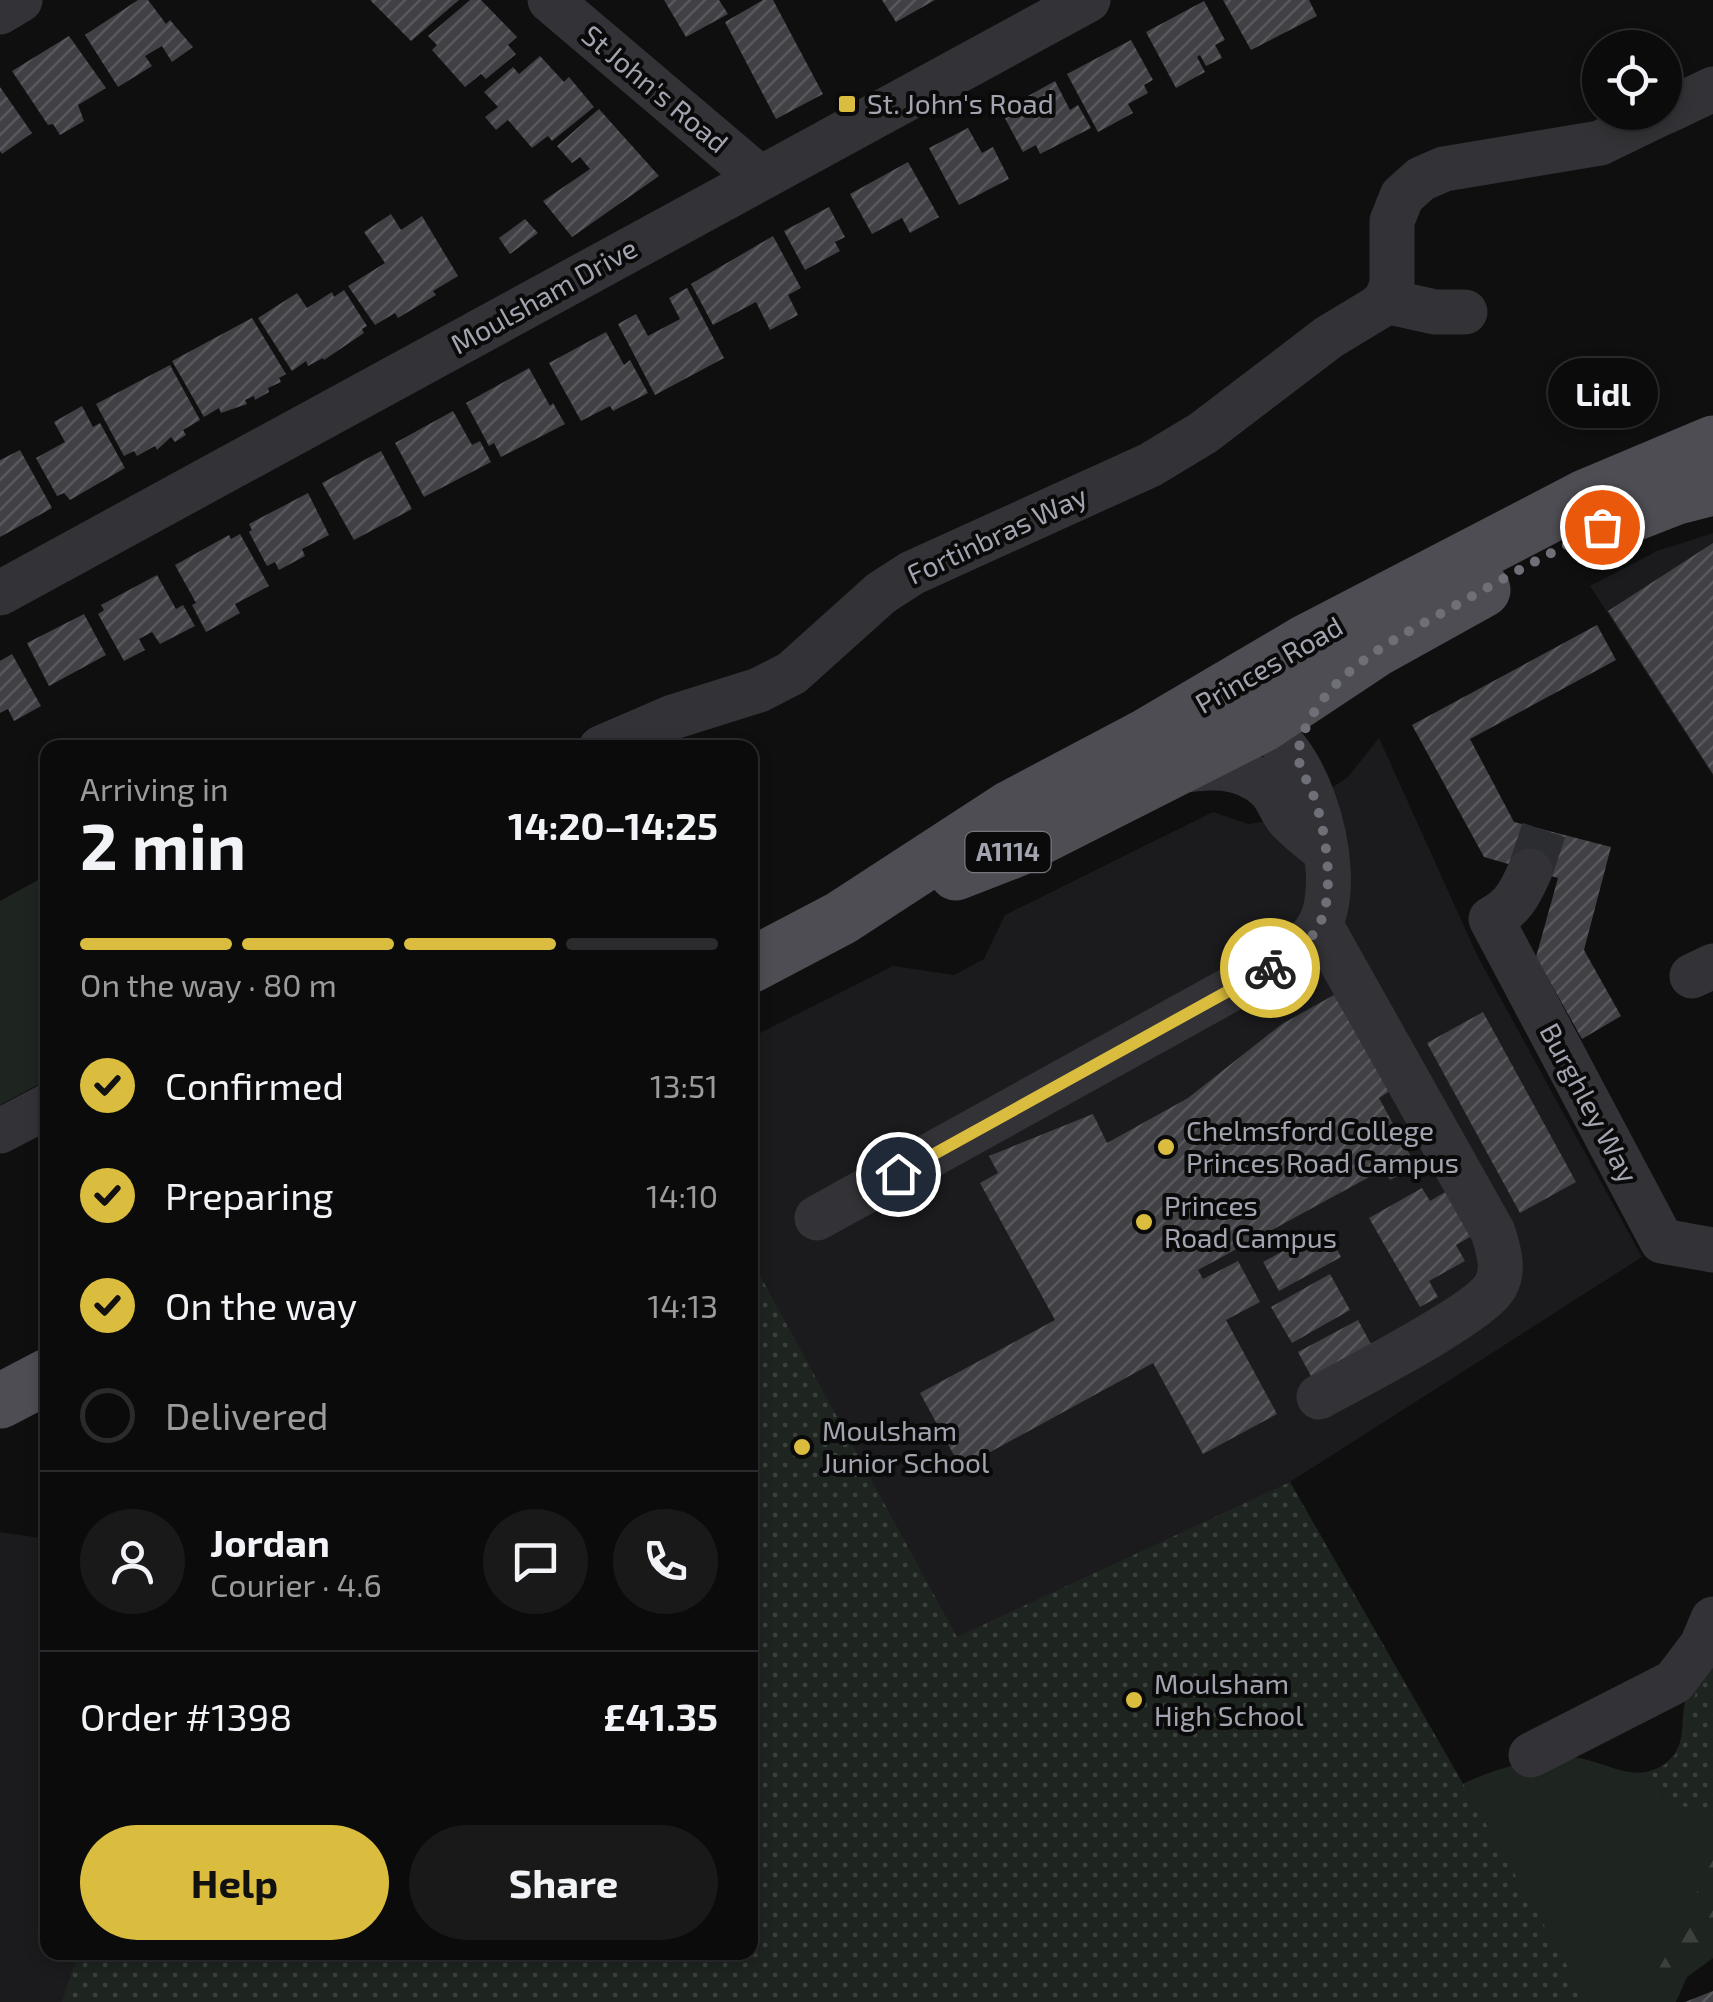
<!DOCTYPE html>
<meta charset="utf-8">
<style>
:root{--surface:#0b0b0c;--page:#19191a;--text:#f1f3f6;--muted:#9a9b9d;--line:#2b2b2d;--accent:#dabd3e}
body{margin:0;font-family:"Exo 2",sans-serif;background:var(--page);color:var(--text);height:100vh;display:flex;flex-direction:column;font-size:38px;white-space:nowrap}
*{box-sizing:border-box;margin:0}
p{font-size:32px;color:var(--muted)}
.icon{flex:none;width:55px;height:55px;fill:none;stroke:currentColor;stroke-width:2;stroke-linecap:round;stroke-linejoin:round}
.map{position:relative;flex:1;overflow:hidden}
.side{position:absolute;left:40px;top:740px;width:718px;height:1220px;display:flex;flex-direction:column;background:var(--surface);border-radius:20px;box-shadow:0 5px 15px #0003,0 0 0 2px var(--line)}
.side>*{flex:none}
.controls{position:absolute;left:1582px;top:30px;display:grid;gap:20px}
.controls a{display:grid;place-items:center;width:100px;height:100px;border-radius:50%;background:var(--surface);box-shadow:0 5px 15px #0003,0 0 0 2px var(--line);font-size:50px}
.pin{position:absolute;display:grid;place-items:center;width:85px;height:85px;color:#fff;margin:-42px;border:5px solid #fff;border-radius:50%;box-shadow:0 2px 10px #0007}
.courier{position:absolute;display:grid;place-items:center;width:100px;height:100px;margin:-50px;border:8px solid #dabd3e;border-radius:50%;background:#fff;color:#222;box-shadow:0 2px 12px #0007}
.bubble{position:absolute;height:70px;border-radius:35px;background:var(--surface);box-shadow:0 5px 15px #0003,0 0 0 2px var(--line);font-size:32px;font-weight:700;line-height:70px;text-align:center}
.head em{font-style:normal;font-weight:700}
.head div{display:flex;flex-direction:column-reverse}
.head{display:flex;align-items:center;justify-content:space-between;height:170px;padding:0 40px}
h1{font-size:65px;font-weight:700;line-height:75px}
.bar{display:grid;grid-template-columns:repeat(4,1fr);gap:15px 10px;align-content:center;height:120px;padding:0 40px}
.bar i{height:12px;border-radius:8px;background:var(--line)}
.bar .active{background:var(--accent)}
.bar p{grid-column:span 4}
.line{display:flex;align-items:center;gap:25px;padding:0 40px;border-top:2px solid var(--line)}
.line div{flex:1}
.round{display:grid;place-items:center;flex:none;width:105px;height:105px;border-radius:52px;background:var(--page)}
ol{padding:0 40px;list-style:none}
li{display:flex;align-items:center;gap:30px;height:110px}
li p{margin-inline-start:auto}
li .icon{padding:10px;border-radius:50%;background:var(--accent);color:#111;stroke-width:4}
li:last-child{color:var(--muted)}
li i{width:55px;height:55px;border:5px solid var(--line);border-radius:50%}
.action{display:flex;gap:20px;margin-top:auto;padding:20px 40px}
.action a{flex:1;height:115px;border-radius:60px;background:var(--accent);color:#111;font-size:40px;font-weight:700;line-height:115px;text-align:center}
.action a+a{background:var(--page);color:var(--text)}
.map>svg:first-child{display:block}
.built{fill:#1b1b1d}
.grass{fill:#1e241f}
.forest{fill:url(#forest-firs)}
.park{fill:url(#park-dots)}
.building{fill:url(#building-hatch)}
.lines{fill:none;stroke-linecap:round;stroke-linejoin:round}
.minor-tunnel{stroke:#2c2d30;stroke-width:45;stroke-dasharray:45 22;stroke-linecap:butt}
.minor{stroke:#333337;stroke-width:45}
.major{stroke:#4d4d53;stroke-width:55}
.done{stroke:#6f7077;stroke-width:10;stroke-dasharray:0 18}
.route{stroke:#dabd3e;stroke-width:12}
.poi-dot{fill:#dabd3e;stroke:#0a0a0b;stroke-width:4}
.labels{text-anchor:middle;stroke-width:8;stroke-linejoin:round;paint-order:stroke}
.shield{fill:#0a0a0b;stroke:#74767e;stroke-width:2.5}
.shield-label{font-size:25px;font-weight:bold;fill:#a2a4af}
.street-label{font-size:28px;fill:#a2a4af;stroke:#0a0a0b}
.poi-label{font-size:28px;fill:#a2a4af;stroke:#0a0a0b;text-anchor:start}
</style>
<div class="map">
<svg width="1713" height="2002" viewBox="0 0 1713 2002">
<defs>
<pattern id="forest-firs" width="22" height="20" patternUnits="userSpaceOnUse" patternTransform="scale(2.5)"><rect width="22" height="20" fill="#1e241f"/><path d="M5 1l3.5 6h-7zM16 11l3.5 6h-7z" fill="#3c413d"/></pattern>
<pattern id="park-dots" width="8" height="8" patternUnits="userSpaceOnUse" patternTransform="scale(2.5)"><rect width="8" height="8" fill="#1e241f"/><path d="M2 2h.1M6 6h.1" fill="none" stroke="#3c413d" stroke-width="1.8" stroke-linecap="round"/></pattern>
<pattern id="building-hatch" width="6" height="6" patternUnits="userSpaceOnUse" patternTransform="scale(2.5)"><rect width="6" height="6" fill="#414145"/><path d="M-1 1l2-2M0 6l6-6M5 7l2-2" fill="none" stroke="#59595d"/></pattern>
</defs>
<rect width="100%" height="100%" fill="#0f0f10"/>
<path class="built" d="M 1713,533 L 1713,776 L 1590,586 L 1657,551 Z
M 1379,738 L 1478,957 L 1642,1257 L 1290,1482 L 1588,2002 L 0,2002 L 0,1532 L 47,1539 L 48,1952 L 750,1952 L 750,1038 L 893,966 L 954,975 L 984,959 L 1005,915 L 1213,812 L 1249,824 L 1287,818 L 1348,777 Z"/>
<path class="grass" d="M 47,875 L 47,1080 L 0,1105 L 0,901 Z
M 1713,1656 L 1713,1881 L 1663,2002 L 1588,2002 L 1462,1784 C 1496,1768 1529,1760 1566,1757 C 1600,1755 1636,1791 1669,1760 C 1687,1743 1680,1722 1685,1702 C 1688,1687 1705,1669 1713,1656 Z"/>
<path class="forest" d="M 1713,1852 L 1713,1958 L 1687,1977 L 1676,2002 L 1640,2002 L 1685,1922 Z"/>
<path class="park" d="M 750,1257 L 957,1637 L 1290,1482 L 1588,2002 L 62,2002 L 78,1953 L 750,1952 Z
M 1713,1678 L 1713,1816 L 1659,1798 L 1648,1776 C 1691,1752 1688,1730 1697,1685 Z"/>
<path class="building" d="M 138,0 L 148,0 L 166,24 L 170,20 L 193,47 L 172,62 L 162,46 L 145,56 L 152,66 L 118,87 L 85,35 Z
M 370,0 L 459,0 L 411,41 Z
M 470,0 L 481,0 L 517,37 L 508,45 L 516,54 L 486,79 L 481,74 L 465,87 L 432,50 L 437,45 L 428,36 Z
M 664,0 L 719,0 L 728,14 L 686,37 Z
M 763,0 L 773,0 L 823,94 L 776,119 L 725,22 Z
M 882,0 L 935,0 L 896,22 Z
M 1223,0 L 1309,0 L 1317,16 L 1251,50 Z
M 1204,1 L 1225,40 L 1215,45 L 1222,58 L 1206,66 L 1200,55 L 1197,57 L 1205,72 L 1176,88 L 1146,32 Z
M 69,36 L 106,88 L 78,105 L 84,121 L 60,135 L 53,124 L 48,125 L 12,71 Z
M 1131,40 L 1153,80 L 1144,85 L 1148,93 L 1128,104 L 1133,113 L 1098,132 L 1067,74 Z
M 540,56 L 564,82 L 569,77 L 594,107 L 552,141 L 548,136 L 532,148 L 508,120 L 496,130 L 485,117 L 498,107 L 484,92 L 513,67 L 519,74 Z
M 1055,81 L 1070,110 L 1078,105 L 1091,128 L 1040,154 L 1036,145 L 1023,152 L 1001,111 Z
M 0,87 L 32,133 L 2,154 L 0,151 Z
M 599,109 L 659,176 L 572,237 L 543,201 L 590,169 L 580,157 L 572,163 L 557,146 Z
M 968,128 L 982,153 L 993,147 L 1009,179 L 959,205 L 929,148 Z
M 908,162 L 939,217 L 910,233 L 902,218 L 872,234 L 850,194 Z
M 829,207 L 845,237 L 835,242 L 840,251 L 805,270 L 784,231 Z
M 391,214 L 401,230 L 422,216 L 458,276 L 433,291 L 436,295 L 398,318 L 395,313 L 375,325 L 348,286 L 385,263 L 364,232 Z
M 525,219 L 538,233 L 510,254 L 499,238 Z
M 773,236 L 801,288 L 788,295 L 798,315 L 770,330 L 756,302 L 713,325 L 691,284 Z
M 687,288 L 724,358 L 655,395 L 618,324 L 636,314 L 648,336 L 680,319 L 669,298 Z
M 344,290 L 367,326 L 362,329 L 364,333 L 324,360 L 323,358 L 308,366 L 306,361 L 292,371 L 258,318 L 297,293 L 307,308 L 332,292 L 334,297 Z
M 252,318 L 286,374 L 279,378 L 281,382 L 268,388 L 269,392 L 255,400 L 254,396 L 245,400 L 247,404 L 221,413 L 219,408 L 204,417 L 172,361 Z
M 606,332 L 624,365 L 630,360 L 648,393 L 613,411 L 610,406 L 581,421 L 549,363 Z
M 170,365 L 200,420 L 183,430 L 186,435 L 175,442 L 171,437 L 157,450 L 155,446 L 137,456 L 134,451 L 124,456 L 96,404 Z
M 529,368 L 550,406 L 553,403 L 565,424 L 501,457 L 494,443 L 489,446 L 466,403 Z
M 82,406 L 93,427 L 100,423 L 125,468 L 70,500 L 64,493 L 57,496 L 36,458 L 65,442 L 54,422 Z
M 453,411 L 472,445 L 480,441 L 491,462 L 424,497 L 395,443 Z
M 20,450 L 52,508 L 0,537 L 0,460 Z
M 381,451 L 412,509 L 354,540 L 322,483 Z
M 308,493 L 329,535 L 302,549 L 305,556 L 279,570 L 275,562 L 267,566 L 249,532 L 252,530 L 249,524 Z
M 240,534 L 269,586 L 235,604 L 240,613 L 206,632 L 192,605 L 196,603 L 175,565 L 229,535 L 231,539 Z
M 1713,543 L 1713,774 L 1608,611 Z
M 157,575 L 176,609 L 183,605 L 195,626 L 160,644 L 152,632 L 139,639 L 145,650 L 124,661 L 98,614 L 104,610 L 101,605 Z
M 84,614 L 106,655 L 49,686 L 27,643 Z
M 1597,625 L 1616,660 L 1470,739 L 1514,822 L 1611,847 L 1584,950 L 1621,1016 L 1582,1039 L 1536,957 L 1558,878 L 1484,857 L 1412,725 Z
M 12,654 L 41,706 L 14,721 L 8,709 L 0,713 L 0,661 Z
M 1334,995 L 1390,1091 L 1379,1098 L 1410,1155 L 1405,1157 L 1412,1168 L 1390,1180 L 1384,1169 L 1198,1270 L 1203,1279 L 1238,1261 L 1260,1302 L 1226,1320 L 1277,1414 L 1203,1454 L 1153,1363 L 961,1468 L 920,1393 L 1055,1320 L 980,1183 L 998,1173 L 989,1156 L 1093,1114 L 1107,1143 L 1188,1098 L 1282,1024 Z
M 1483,1012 L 1576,1182 L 1520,1213 L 1427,1043 Z
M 1422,1188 L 1430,1201 L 1452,1188 L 1477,1233 L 1456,1245 L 1465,1261 L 1429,1281 L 1438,1297 L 1420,1307 L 1369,1218 Z
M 1318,1232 L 1323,1241 L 1330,1237 L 1341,1257 L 1279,1291 L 1263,1262 Z
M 1330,1274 L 1350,1310 L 1292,1343 L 1271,1307 Z
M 1358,1320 L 1372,1346 L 1312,1378 L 1298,1352 Z
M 1713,1991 L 1713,2002 L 1685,2002 Z"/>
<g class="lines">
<path class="minor-tunnel" d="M 1530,871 L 1544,830"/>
<path class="minor" d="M 550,0 L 760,178
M 0,12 L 20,0
M 1665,112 L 1713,89
M 1385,301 L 1435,312 L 1465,312
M 0,593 L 1088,0
M 601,748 L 673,717 L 759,690 L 792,673 L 881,593 L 912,573 L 1150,465 L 1203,433 L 1329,337 L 1377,308 L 1385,301 L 1392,286 L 1392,221 L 1402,196 L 1421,179 L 1444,169 L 1600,143 L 1664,112
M 1173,772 C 1207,766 1242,763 1269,789 C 1278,798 1281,812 1290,821 C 1301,832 1314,842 1326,852
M 1530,871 C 1520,893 1514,907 1491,919 L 1662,1241 L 1713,1250
M 1692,976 L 1713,966
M 0,1131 L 48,1106
M 817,1218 L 1273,966 C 1292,955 1308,945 1319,926 C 1349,872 1304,714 1230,717
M 1319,1397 C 1353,1378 1482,1313 1496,1285 C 1505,1268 1498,1249 1493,1232 L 1320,924
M 1531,1755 L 1674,1682 L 1702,1645 L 1713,1619"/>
<path class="major" d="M 1631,515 L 1677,497 L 1713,488
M 956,873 L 1015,850 L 1262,725 L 1375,650 L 1483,590
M 750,966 L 841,918 L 1010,808 L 1148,735 L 1304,643 L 1587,496 L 1713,443
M 0,1401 L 48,1376"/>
</g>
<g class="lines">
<path class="done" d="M 1270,968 C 1290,957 1310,944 1320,923 C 1335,893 1326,834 1316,803 C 1305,768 1288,765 1307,725 C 1337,664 1405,634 1460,603 C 1507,576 1554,551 1602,527"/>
<path class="route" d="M 898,1174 L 1270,968"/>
</g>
<g class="poi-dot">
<rect x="837" y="94" width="20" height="20" rx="5"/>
<circle cx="1166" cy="1147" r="10"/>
<circle cx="1144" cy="1222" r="10"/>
<circle cx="802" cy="1447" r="10"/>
<circle cx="1134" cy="1700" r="10"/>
</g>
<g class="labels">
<rect class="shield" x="965.5" y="832" width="85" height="40" rx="8"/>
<g class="shield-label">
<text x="1008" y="861">A1114</text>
</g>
<g class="street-label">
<text transform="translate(655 89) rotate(40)" y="10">St John's Road</text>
<text transform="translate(544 296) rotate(-29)" y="10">Moulsham Drive</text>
<text transform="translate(997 535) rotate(-25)" y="10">Fortinbras Way</text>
<text transform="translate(1269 665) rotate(-30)" y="10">Princes Road</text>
<text transform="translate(1589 1103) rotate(62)" y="10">Burghley Way</text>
</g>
<g class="poi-label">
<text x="867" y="114">St. John's Road</text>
<text x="1186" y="1141">Chelmsford College<tspan x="1186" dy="32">Princes Road Campus</tspan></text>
<text x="1164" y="1216">Princes<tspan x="1164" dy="32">Road Campus</tspan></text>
<text x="822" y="1441">Moulsham<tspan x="822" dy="32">Junior School</tspan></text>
<text x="1154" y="1694">Moulsham<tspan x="1154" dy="32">High School</tspan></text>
</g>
</g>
</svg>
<div class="controls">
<a><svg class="icon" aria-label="locate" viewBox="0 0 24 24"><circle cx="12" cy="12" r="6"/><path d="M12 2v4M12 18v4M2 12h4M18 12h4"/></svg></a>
</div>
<div class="pin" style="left:1602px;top:527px;background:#ea580c"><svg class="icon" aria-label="bag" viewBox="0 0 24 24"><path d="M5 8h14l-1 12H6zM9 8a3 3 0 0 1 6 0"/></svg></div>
<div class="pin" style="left:898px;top:1174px;background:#1f2937"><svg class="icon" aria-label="home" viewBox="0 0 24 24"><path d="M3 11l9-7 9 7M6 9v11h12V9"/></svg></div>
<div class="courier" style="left:1270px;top:968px"><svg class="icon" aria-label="bike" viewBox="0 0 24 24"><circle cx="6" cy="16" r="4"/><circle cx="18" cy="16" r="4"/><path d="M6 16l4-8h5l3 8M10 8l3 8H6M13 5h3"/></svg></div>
<div class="bubble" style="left:1548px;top:358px;width:110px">Lidl</div>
<section class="side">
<div class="head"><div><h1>2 min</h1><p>Arriving in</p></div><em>14:20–14:25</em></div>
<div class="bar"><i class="active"></i><i class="active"></i><i class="active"></i><i></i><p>On the way · 80 m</p></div>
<ol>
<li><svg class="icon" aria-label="check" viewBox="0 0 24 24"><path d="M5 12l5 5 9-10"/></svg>Confirmed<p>13:51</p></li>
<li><svg class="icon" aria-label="check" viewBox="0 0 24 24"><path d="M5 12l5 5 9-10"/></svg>Preparing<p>14:10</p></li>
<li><svg class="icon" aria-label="check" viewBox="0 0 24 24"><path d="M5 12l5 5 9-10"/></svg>On the way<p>14:13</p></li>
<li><i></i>Delivered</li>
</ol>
<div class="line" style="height:180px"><a class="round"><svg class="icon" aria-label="person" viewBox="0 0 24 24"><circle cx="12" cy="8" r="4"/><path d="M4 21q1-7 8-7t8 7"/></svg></a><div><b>Jordan</b><p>Courier · 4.6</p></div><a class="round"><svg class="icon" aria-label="chat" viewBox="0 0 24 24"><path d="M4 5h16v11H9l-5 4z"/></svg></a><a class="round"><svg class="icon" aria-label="phone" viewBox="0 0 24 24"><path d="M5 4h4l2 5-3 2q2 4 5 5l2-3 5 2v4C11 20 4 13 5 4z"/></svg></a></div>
<div class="line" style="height:130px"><div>Order #1398</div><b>£41.35</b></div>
<div class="action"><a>Help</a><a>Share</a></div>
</section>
</div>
